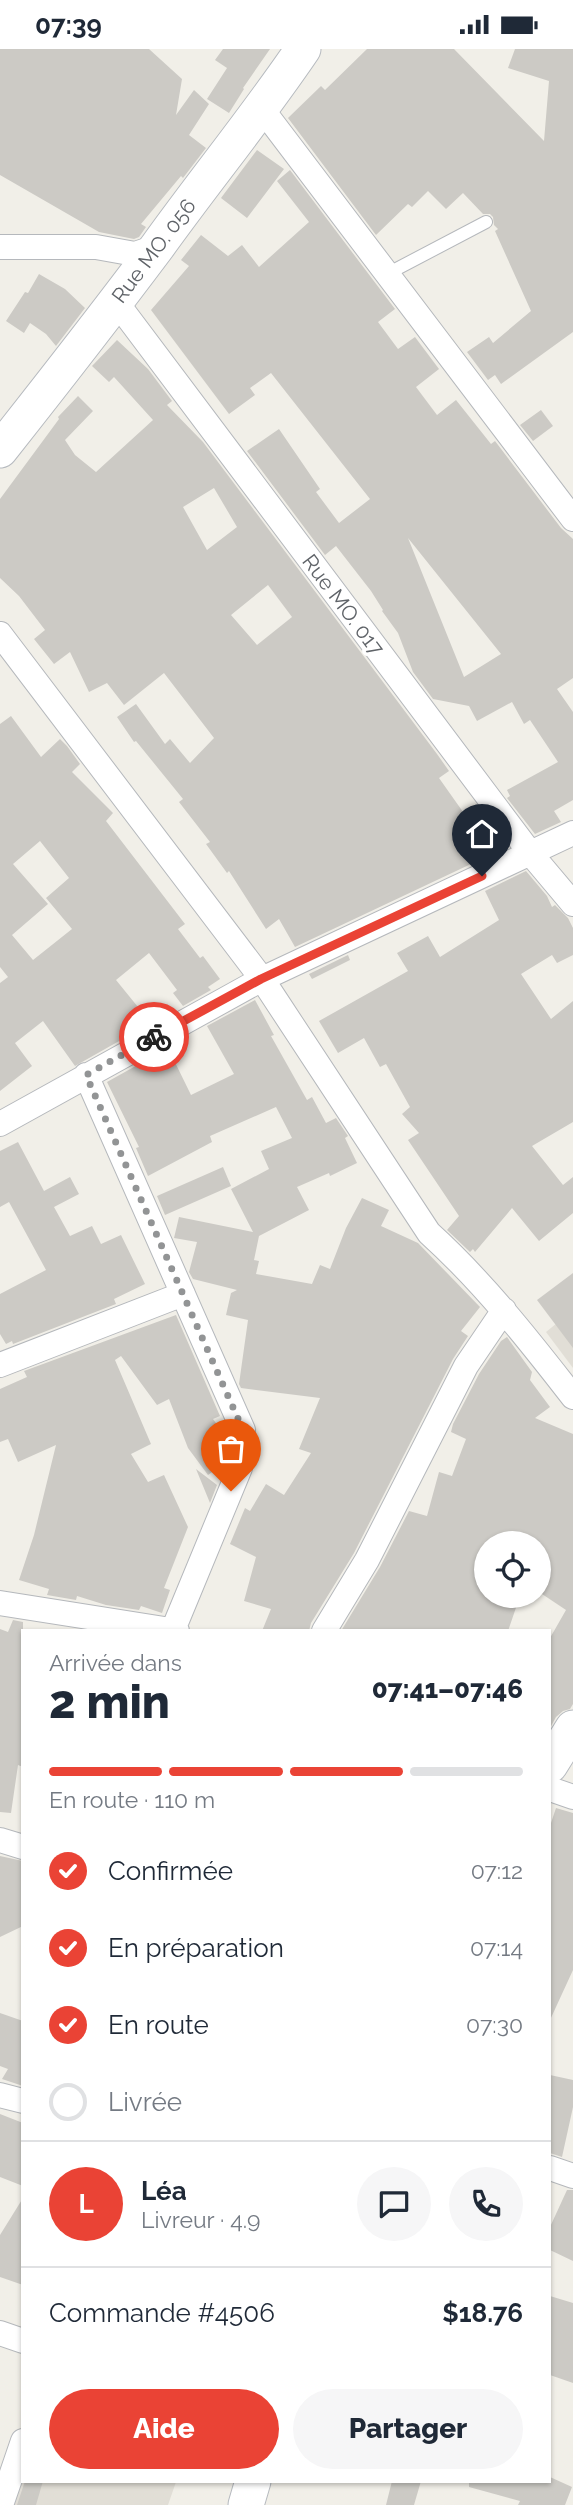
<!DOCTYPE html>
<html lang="fr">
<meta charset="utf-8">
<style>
:root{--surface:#fff;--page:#f6f6f7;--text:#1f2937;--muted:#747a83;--line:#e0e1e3;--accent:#ea4335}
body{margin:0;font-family:Raleway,sans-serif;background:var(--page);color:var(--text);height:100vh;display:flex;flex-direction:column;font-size:26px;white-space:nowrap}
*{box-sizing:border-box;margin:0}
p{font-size:23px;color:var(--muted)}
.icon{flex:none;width:38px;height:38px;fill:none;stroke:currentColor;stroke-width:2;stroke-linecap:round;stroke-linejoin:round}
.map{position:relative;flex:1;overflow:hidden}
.panel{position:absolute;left:21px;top:1580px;width:530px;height:854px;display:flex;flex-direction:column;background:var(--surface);border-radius:0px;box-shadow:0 2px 5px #0004}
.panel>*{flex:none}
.tools{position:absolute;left:474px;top:1482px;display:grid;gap:14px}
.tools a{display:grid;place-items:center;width:77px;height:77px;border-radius:50%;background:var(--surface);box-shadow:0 2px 5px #0004;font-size:35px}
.pin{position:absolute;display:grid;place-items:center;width:60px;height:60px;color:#fff;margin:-72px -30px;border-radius:50% 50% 50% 0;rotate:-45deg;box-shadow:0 0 7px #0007}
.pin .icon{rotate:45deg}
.courier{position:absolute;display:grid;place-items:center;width:70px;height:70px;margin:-35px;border:5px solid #ea4335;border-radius:50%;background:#fff;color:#222;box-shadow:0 2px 9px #0007}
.overview em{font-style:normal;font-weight:800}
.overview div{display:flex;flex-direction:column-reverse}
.overview{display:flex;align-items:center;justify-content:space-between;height:119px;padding:0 28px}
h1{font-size:46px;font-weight:800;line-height:52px}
.bar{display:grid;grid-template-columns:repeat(4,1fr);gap:10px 7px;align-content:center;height:84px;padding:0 28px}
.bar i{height:9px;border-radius:5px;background:var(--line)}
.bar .on{background:var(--accent)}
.bar p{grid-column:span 4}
.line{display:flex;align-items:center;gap:18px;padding:0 28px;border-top:2px solid var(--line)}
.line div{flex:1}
.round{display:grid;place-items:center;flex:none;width:74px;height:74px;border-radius:37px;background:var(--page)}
ol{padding:0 28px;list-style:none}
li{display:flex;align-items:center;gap:21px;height:77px}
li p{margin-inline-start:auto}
li .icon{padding:7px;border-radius:50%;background:var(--accent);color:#fff;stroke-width:4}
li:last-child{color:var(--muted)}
li i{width:38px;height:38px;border:4px solid var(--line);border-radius:50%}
.cta{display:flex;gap:14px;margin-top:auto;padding:14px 28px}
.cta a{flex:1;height:80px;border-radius:42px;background:var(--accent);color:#fff;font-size:28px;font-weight:800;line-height:80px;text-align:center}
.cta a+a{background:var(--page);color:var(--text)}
.status{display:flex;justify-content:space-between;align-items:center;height:49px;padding:0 35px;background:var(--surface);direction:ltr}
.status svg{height:19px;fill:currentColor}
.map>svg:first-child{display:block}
.education{fill:#e1ded6}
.building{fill:#cccac5;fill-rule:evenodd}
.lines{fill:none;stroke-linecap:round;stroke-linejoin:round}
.lane-casing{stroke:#b5b8bc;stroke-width:14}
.street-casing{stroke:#b5b8bc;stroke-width:26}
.secondary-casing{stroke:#b6babf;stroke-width:37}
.lane{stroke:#fff;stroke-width:12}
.street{stroke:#fff;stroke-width:24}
.secondary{stroke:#fff;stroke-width:35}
.done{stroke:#929495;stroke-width:7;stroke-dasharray:0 12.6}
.route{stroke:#ea4335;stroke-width:9}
.labels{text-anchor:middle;stroke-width:7;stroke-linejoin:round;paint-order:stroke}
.street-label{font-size:21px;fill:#5f6368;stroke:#fff}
</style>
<div class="status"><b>07:39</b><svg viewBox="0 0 49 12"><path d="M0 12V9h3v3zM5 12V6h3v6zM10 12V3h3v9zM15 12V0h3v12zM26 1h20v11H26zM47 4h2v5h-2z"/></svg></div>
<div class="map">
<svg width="573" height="2456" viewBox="0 0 573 2456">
<rect width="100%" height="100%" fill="#f1efe8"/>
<path class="education" d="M 573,1261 L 573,1319 L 546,1283 Z
M 23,2407 L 23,2432 L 176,2433 L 168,2456 L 5,2456 Z"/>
<path class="building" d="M 0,0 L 149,0 L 182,30 L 176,66 L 194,41 L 209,55 L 189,86 L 206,99 L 183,129 L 181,127 L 141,175 L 146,178 L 139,188 L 134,190 L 99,183 L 0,126 Z
M 223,0 L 270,0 L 243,39 L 244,40 L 229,64 L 207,50 L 227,19 L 215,11 Z
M 367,0 L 454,0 L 544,92 L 549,32 L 508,19 L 515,0 L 573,0 L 573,283 L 501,335 L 495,326 L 488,331 L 467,303 L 489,288 L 493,294 L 531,262 L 495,182 L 498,180 L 494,176 L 493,168 L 490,165 L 483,165 L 463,144 L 446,160 L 428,142 L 412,158 L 408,155 L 376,186 L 288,69 L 321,37 L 325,41 Z
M 257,101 L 284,120 L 247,169 L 221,149 Z
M 290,121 L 395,260 L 378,273 L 398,300 L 415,288 L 439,320 L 416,338 L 437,366 L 456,351 L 491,395 L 495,392 L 561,479 L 573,490 L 573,629 L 557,640 L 573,663 L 573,751 L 554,762 L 561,773 L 535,785 L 507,749 L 510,747 L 507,741 L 558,713 L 530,671 L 524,675 L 512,653 L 477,672 L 469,657 L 433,650 L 413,623 L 398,584 L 382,562 L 383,561 L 371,542 L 336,497 L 325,506 L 247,402 L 279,380 L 320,440 L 316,443 L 339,474 L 370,450 L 271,324 L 250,339 L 255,346 L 229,365 L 151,261 L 189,217 L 181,211 L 201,186 L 228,207 L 242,196 L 259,218 L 309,173 L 277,132 ZM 408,489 L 501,605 L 464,628 Z
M 39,225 L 65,240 L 85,259 L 56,297 L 46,285 L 30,274 L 24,284 L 6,272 L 25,243 L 28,244 Z
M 117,291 L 148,320 L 172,352 L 167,356 L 203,393 L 437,705 L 449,722 L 439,729 L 468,770 L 481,763 L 507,798 L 295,898 L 279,870 L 266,880 L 229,822 L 227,824 L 206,795 L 210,793 L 179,753 L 183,750 L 136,692 L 134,693 L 117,668 L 136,655 L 165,695 L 170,690 L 190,714 L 214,689 L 164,624 L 124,656 L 107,634 L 89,643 L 70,603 L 54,615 L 34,590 L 45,581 L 19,547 L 0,529 L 0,450 L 59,370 L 58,368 L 78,347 L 93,362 L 65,391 L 75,406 L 96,423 L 153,371 L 114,328 L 109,333 L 92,317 ZM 214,439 L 237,478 L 207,501 L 183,458 ZM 268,536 L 292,568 L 257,596 L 231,566 Z
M 541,361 L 553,377 L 533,392 L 520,376 Z
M 11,667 L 41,708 L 60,690 L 67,697 L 80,715 L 72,723 L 113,764 L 106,772 L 185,875 L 178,880 L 200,909 L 203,907 L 220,930 L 208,938 L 211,941 L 183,957 L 173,944 L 177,941 L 149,904 L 116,931 L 151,974 L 75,1017 L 43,972 L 15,994 L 32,1017 L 0,1042 L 0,934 L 8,928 L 0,918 L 0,675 ZM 40,792 L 69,829 L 46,849 L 72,880 L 33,911 L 12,886 L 48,855 L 13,815 Z
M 526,822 L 547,847 L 552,858 L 555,856 L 568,869 L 573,879 L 573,906 L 557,914 L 552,906 L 521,925 L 551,970 L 573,952 L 573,1073 L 532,1097 L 563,1136 L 573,1128 L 573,1164 L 539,1192 L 512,1159 L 475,1203 L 473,1200 L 470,1203 L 447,1181 L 459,1167 L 408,1091 L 419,1084 L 402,1065 L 410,1058 L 386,1015 L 380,1018 L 364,989 L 338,1004 L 319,972 L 408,922 L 397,904 L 428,887 L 440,908 L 499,871 L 485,842 Z
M 348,906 L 350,911 L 312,930 L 309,925 Z
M 255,951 L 274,986 L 271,987 L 307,1051 L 312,1048 L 326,1074 L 336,1069 L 348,1087 L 345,1089 L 357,1114 L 330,1127 L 329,1124 L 297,1138 L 309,1161 L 259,1187 L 254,1211 L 259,1212 L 256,1225 L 312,1235 L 320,1216 L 330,1220 L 346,1179 L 362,1149 L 389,1161 L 381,1177 L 418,1194 L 480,1258 L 461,1282 L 468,1287 L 453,1310 L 354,1504 L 311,1574 L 309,1582 L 262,1582 L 271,1560 L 244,1552 L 256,1508 L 230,1495 L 245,1459 L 250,1462 L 266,1435 L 284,1446 L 311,1404 L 299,1400 L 320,1349 L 241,1339 L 239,1335 L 248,1271 L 226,1266 L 231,1244 L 237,1241 L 193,1230 L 189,1223 L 197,1193 L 174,1189 L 179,1168 L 253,1183 L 231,1140 L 269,1120 L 261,1102 L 292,1089 L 276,1058 L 210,1087 L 212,1093 L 148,1127 L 136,1099 L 139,1098 L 107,1033 L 168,999 L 191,1046 L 234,1025 L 207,977 Z
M 18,1093 L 44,1142 L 70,1128 L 79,1145 L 54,1158 L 70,1187 L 92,1177 L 101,1195 L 121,1186 L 145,1235 L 114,1250 L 116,1255 L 13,1295 L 12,1292 L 6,1295 L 0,1285 L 0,1245 L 46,1221 L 9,1153 L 0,1158 L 0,1102 Z
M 223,1118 L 231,1137 L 165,1166 L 157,1147 Z
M 573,1224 L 573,1299 L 537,1251 Z
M 176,1266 L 220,1367 L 213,1370 L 227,1389 L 226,1413 L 208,1426 L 188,1399 L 169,1350 L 157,1356 L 121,1307 L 115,1311 L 151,1395 L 131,1405 L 148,1433 L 164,1426 L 188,1478 L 164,1539 L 170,1541 L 162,1564 L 141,1557 L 139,1561 L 106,1556 L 77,1547 L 76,1551 L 47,1546 L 49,1540 L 19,1531 L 34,1486 L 56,1396 L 18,1413 L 8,1390 L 0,1393 L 0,1340 L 27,1328 L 24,1322 Z
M 507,1288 L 532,1323 L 530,1331 L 550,1358 L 535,1369 L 573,1385 L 573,1655 L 570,1660 L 563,1662 L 556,1668 L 550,1679 L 550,1589 L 566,1561 L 539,1543 L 539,1494 L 486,1494 L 486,1547 L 520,1547 L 508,1582 L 341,1582 L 380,1518 L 409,1462 L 427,1467 L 439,1423 L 452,1427 L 466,1390 L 451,1383 L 453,1375 L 479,1325 L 501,1292 Z
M 196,1420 L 217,1436 L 210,1454 Z
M 13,1571 L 23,1573 L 23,1718 L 18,1716 L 11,1764 L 0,1763 L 0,1580 L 8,1583 Z
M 556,1759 L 573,1764 L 573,1921 L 550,1971 L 550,1777 Z
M 0,1807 L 23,1812 L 23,1877 L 0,1888 Z
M 0,1964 L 23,1972 L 23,2037 L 2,2030 L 8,2020 L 0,2017 Z
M 550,2026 L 573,2031 L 573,2058 L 562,2108 L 550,2104 Z
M 0,2065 L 23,2074 L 23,2137 L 0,2128 Z
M 567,2141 L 573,2141 L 573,2212 L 550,2201 L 550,2178 Z
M 23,2149 L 23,2236 L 0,2228 L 0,2186 Z
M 550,2247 L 573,2254 L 573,2334 L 550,2326 Z
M 550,2428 L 572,2438 L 565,2456 L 518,2456 L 520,2452 L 469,2438 L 469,2432 L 550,2432 Z
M 25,2432 L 43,2432 L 36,2456 L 17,2456 Z
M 392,2432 L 421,2432 L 414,2456 L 386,2456 Z"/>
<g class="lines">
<g class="lane-casing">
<path id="lane" d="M 387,225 L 486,173"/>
</g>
<g class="street-casing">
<path id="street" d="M 262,60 L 573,470
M 0,198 L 96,198 L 135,205 L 156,198
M 117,254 L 531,805 L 573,855
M 0,585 L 262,930 L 429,1184 C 483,1233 528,1290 573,1348
M 86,1026 L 243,1381 L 240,1419 L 173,1581
M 0,1075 L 262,930 L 573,784
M 0,1316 L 183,1245
M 0,1554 L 177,1582
M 324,1582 L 367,1511 L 466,1317 L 504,1261
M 550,1740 L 573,1748
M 0,1791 L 23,1798
M 0,2046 L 23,2052
M 550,2119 L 573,2127
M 0,2284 L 23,2292
M 1,2456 L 23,2392"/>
</g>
<g class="secondary-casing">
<path id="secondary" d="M 0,401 C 53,334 106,266 157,198 C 205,131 257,68 303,0
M 550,1716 L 573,1679
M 246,2456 L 253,2432"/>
</g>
<use href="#lane" class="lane"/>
<use href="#street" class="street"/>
<use href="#secondary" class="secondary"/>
</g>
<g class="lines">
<path class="done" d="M 154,988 L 86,1026 L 243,1381 L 240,1419 L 231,1442"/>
<path class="route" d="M 154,988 L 261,930 L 482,827"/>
</g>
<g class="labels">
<g class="street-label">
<text transform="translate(154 202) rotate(-53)" y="7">Rue MO. 056</text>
<text transform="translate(343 556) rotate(53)" y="7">Rue MO. 017</text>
</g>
</g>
</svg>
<div class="tools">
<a><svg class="icon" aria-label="locate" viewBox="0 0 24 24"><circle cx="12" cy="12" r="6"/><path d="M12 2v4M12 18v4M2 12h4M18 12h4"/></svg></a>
</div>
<div class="pin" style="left:231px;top:1442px;background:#ea580c"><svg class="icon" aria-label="bag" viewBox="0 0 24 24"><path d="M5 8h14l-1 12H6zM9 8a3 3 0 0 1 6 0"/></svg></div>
<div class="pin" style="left:482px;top:827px;background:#1f2937"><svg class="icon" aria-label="home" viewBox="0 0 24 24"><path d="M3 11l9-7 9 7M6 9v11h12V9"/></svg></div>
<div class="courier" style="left:154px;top:988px"><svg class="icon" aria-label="bike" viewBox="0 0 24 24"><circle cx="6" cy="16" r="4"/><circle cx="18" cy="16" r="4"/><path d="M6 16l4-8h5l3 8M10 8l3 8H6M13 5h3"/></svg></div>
<section class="panel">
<div class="overview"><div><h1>2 min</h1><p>Arrivée dans</p></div><em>07:41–07:46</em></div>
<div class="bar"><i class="on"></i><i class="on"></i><i class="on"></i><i></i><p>En route · 110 m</p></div>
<ol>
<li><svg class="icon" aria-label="check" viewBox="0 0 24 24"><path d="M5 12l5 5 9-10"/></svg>Confirmée<p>07:12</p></li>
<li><svg class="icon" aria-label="check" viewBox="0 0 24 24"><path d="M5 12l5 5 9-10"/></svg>En préparation<p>07:14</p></li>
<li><svg class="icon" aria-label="check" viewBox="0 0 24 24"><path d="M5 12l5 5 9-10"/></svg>En route<p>07:30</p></li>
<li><i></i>Livrée</li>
</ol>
<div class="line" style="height:126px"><b class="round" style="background:var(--accent);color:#fff">L</b><div><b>Léa</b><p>Livreur · 4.9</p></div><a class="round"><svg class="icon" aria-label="chat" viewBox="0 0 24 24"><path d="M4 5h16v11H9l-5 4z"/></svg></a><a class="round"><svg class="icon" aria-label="phone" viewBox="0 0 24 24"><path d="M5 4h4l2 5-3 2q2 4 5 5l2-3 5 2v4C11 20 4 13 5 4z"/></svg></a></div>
<div class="line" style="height:91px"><div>Commande #4506</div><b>$18.76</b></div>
<div class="cta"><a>Aide</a><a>Partager</a></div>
</section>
</div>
